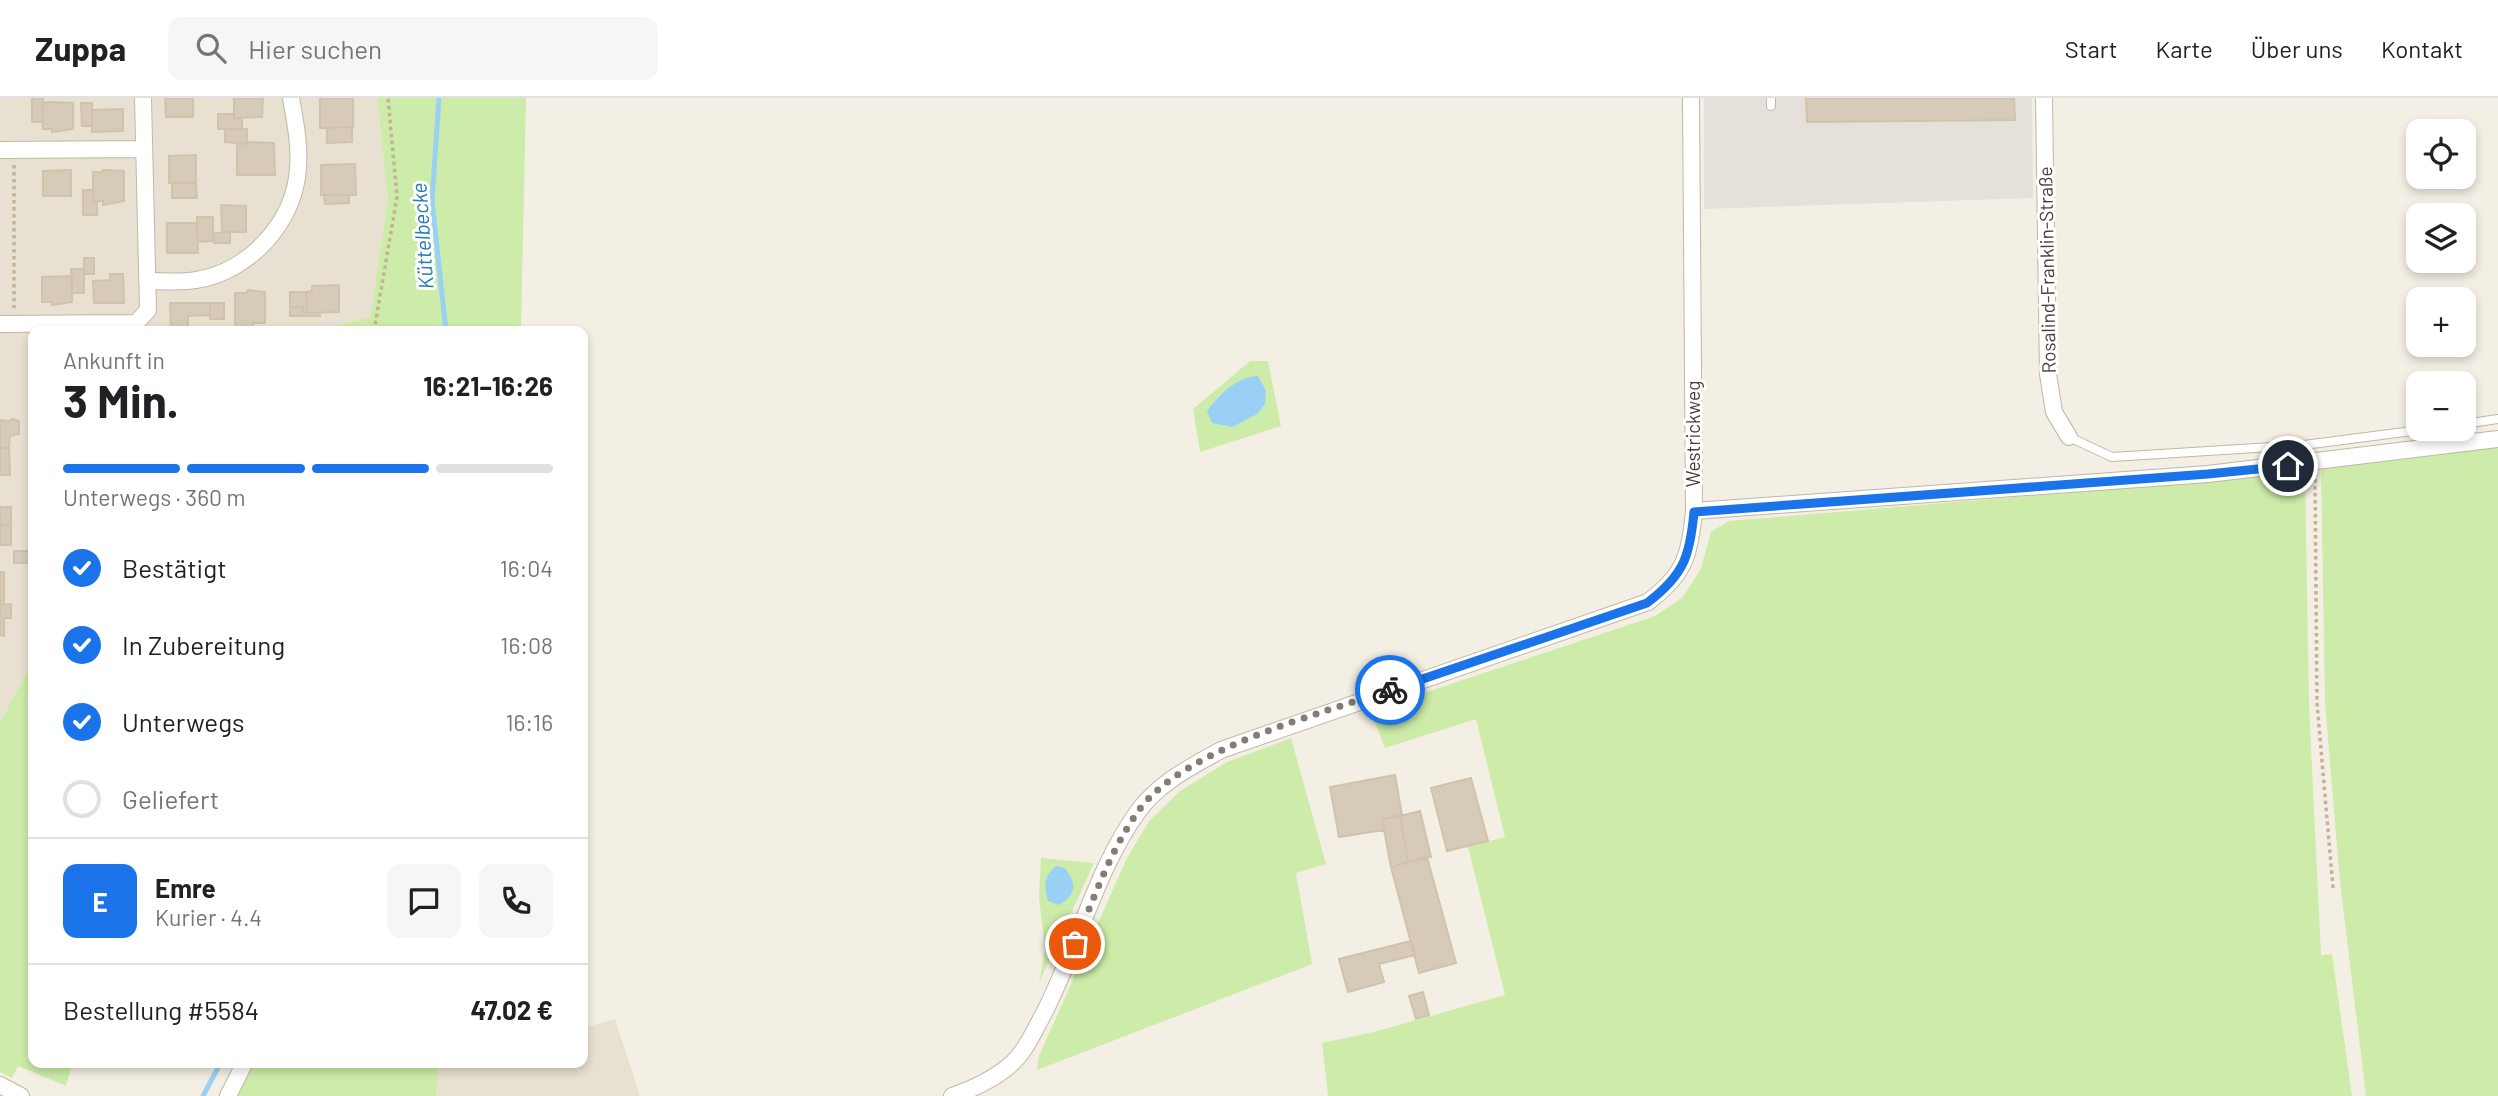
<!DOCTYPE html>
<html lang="de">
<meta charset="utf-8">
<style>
:root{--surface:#fff;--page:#f6f6f6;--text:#202124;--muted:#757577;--line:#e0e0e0;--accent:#1a73e8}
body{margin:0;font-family:Barlow,sans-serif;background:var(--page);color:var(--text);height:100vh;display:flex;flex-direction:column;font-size:26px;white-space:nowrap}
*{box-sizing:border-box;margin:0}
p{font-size:23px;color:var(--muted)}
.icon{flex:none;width:38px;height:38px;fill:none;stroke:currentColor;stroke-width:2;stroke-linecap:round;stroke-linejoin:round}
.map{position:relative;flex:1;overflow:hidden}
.sheet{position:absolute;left:28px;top:228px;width:560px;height:742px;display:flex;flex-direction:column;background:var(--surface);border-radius:14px;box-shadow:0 4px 10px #0003}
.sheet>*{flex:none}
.fabs{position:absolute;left:2406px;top:21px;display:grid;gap:14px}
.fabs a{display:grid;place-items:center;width:70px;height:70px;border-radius:14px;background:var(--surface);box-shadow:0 4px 10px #0003;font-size:35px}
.pin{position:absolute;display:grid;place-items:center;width:60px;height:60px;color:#fff;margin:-30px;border:4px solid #fff;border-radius:50%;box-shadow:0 2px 7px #0007}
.courier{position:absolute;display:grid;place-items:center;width:70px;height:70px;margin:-35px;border:5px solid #1a73e8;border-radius:50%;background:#fff;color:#222;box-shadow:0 2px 9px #0007}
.headline em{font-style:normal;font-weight:700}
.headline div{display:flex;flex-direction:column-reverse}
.headline{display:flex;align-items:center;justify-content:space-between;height:119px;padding:0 35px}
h1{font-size:46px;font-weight:700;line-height:52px}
.bar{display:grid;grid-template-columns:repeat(4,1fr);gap:10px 7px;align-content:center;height:84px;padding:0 35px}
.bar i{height:9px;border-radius:5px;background:var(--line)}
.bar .current{background:var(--accent)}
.bar p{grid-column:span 4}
.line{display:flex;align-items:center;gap:18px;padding:0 35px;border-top:2px solid var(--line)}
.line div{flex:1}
.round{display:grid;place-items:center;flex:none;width:74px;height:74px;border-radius:14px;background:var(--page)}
ol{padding:0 35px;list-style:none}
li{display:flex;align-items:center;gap:21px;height:77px}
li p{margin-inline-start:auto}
li .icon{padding:7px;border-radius:50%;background:var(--accent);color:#fff;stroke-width:4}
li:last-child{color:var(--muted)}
li i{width:38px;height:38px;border:4px solid var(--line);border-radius:50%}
header{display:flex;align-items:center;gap:42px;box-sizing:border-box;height:98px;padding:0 35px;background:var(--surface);border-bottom:2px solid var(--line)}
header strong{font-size:33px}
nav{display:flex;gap:38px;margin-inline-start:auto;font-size:24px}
.search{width:490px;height:63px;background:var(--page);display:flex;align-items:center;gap:18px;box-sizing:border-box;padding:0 24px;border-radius:14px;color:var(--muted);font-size:26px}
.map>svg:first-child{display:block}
.residential{fill:#e8e1d2}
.industrial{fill:#e5e0d9}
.green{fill:#cdeca9}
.water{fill:#9bd0f6}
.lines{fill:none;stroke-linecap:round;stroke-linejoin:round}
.stream{stroke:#9bd0f6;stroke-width:5}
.building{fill:#d6cbb9;stroke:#d1c3ab;stroke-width:2}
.lane-casing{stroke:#c0b7a6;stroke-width:10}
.street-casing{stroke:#c0b7a6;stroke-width:18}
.path{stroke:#c3b396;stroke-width:3.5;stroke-dasharray:3.5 3.5;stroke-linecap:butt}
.lane{stroke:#fff;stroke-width:8}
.street{stroke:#fff;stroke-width:16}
.done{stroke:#837d72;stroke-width:7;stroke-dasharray:0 12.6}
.route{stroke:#1a73e8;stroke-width:9}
.labels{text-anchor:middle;stroke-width:6;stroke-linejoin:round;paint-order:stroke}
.street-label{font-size:19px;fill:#463f34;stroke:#fff}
.water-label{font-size:21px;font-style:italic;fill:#247abb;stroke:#fff}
</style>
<header>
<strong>Zuppa</strong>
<div class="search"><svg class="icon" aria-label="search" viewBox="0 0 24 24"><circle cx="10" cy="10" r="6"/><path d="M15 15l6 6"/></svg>Hier suchen</div>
<nav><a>Start</a><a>Karte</a><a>Über uns</a><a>Kontakt</a></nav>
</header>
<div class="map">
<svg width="2498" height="998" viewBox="0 0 2498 998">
<rect width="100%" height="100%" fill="#f4efe4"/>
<path class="residential" d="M 0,0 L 377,0 L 388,101 L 370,219 L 315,233 L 33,233 L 33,563 L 0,624 Z
M 615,921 L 640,998 L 436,998 L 439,964 L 583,964 L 583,930 Z"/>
<path class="industrial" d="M 1704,0 L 2032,0 L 2033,100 L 1704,111 Z"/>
<path class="green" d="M 377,0 L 526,0 L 521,233 L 315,233 L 370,219 L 388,101 Z
M 1250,263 L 1268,263 L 1281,328 L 1200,354 L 1193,311 Z
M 2498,348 L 2498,998 L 2366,998 L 2340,784 L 2325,605 L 2321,371 Z
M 2305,375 L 2309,607 L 2321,857 L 2332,856 L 2352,998 L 1328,998 L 1322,945 L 1374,934 L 1505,897 L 1468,749 L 1505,739 L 1476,621 L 1385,650 L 1370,613 L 1655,518 L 1682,500 L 1701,471 L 1711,434 L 1729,423 Z
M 33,563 L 33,964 L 73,964 L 66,988 L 18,968 L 12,980 L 0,974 L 0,624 Z
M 1291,640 L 1326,766 L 1296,775 L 1312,866 L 1037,972 L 1039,958 L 1126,762 L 1149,723 L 1180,693 L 1227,664 Z
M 1041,760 L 1094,765 L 1039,885 L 1045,851 L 1039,799 Z
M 254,964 L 439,964 L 436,998 L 237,998 Z"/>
<path class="water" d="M 1258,278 L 1266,293 L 1265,306 L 1257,316 L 1232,329 L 1212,325 L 1207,313 C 1220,296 1236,279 1258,278 Z
M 1056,768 L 1065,770 C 1077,786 1077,796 1059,807 L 1048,803 C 1044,788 1043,779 1056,768 Z"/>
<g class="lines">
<path class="stream" d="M 439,0 L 432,103 L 446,233
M 203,998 L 221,964"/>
</g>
<path class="building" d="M 32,0 L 43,0 L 43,24 L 32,24 Z
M 165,0 L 193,0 L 193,19 L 166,19 Z
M 234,0 L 263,0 L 262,19 L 234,20 Z
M 320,0 L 353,0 L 353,29 L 320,30 Z
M 1806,0 L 2014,0 L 2015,22 L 1807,24 Z
M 52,4 L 73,5 L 73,31 L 52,34 L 52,31 L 43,31 L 42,5 Z
M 81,5 L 92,5 L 92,28 L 82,28 Z
M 123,11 L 123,33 L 92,34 L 92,12 Z
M 218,16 L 234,16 L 234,20 L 242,20 L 242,31 L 218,31 Z
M 352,29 L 352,44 L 327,45 L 327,30 Z
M 225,31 L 247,31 L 247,46 L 225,44 Z
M 247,44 L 274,45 L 275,77 L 237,77 L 237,46 Z
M 196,57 L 196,85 L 169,85 L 169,58 Z
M 355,66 L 356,97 L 321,97 L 321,67 Z
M 71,72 L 71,98 L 43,98 L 43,73 Z
M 103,72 L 124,73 L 124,103 L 103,107 L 103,103 L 93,104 L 93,74 L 103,74 Z
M 172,85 L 196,85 L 197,100 L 172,100 Z
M 83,92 L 93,92 L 93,104 L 97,104 L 97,117 L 83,117 Z
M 324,97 L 349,97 L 349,105 L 325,106 Z
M 221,107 L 246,108 L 246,134 L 222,134 Z
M 197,119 L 213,119 L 213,143 L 197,144 Z
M 167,125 L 197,125 L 198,155 L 167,155 Z
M 230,134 L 230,145 L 214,145 L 213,135 Z
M 84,160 L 94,160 L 94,176 L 84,176 Z
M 71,171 L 84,171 L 84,195 L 72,195 Z
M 110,176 L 123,176 L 124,205 L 94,205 L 93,183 L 110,182 Z
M 72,178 L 72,204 L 52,207 L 52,204 L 42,204 L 42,179 Z
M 339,187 L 339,214 L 307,215 L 306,194 L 312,193 L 312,188 Z
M 248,192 L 265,194 L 265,225 L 253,225 L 253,229 L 235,229 L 235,195 L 246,195 Z
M 290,194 L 306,194 L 307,215 L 320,215 L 320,218 L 304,218 L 303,209 L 290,209 Z
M 170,205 L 210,205 L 210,217 L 188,218 L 188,233 L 171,233 Z
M 210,205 L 224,205 L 224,221 L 210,221 Z
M 290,209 L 303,209 L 304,218 L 290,218 Z
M 12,321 L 19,323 L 19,336 L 10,338 L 9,350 L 0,350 L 0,322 L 10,323 Z
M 0,350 L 9,350 L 10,377 L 0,377 Z
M 0,409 L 11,409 L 11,427 L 0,427 Z
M 0,427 L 11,427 L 11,447 L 0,447 Z
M 14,453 L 33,453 L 33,465 L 14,465 Z
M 0,474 L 4,474 L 4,507 L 0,507 Z
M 11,506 L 11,520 L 4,520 L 4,538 L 0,537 L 0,507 Z
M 1395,677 L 1402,717 L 1382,721 L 1384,732 L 1339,739 L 1330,689 Z
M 1471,680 L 1488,743 L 1447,753 L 1431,690 Z
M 1420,713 L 1431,759 L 1408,764 L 1400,718 Z
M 1400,718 L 1408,764 L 1391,769 L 1382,721 Z
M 1427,759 L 1456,865 L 1419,875 L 1391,769 Z
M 1411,843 L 1415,857 L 1379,866 L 1384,884 L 1348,894 L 1339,861 Z
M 1423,894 L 1429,917 L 1416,921 L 1409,898 Z"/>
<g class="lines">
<g class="lane-casing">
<path id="lane" d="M 1771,0 L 1771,8
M 2464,326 L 2498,321
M 2069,339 L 2112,359 L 2304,347 L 2428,331"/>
</g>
<g class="street-casing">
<path id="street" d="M 2044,0 L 2048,276 L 2054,314 L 2069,339
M 0,52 L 144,51
M 147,183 C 163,183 180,185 196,182 C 249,174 295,124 298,70 C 300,47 295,23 291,0
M 0,226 L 136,225 L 148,212 L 143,0
M 1694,413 L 2208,376 L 2498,341
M 0,987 L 21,998
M 228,998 L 245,964
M 952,998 C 973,991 991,983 1009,968 C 1025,955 1034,933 1044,915 C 1078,849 1095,773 1139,712 C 1160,684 1191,669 1221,652 L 1648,504 C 1684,477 1690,458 1694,413 L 1691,0"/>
</g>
<path class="path" d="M 14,67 L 14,210
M 374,233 L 397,99 L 388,0
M 2315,381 L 2317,605 L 2333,790"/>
<use href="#lane" class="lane"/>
<use href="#street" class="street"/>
</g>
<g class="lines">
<path class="done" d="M 1075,846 C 1094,800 1110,753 1139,712 C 1183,651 1319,616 1390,592"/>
<path class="route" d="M 1390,592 L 1647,505 C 1684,477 1690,458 1694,414 L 2208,376 L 2288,368"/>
</g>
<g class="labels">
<g class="street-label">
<text transform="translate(2047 172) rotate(-91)" y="7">Rosalind-Franklin-Straße</text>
<text transform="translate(1693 336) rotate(-90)" y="7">Westrickweg</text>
</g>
<g class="water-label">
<text transform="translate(423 138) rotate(-94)" y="7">Küttelbecke</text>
</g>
</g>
</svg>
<div class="fabs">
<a><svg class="icon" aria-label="locate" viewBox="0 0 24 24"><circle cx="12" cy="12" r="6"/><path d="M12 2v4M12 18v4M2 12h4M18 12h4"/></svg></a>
<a><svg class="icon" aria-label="layers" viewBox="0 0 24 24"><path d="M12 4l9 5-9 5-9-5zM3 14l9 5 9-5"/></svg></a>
<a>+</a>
<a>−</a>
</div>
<div class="pin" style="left:1075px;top:846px;background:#ea580c"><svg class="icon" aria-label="bag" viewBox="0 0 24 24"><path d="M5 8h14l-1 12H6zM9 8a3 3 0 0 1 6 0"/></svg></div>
<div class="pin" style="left:2288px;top:368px;background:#1f2937"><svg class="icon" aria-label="home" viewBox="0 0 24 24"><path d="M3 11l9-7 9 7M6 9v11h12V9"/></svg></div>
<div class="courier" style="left:1390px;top:592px"><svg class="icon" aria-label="bike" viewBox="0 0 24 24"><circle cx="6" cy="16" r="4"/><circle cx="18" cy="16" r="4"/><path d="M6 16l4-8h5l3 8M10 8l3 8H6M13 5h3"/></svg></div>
<section class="sheet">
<div class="headline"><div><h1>3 Min.</h1><p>Ankunft in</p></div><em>16:21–16:26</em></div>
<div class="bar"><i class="current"></i><i class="current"></i><i class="current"></i><i></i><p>Unterwegs · 360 m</p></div>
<ol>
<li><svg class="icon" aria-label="check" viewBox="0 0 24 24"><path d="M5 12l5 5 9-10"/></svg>Bestätigt<p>16:04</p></li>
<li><svg class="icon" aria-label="check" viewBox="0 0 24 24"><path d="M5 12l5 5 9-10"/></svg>In Zubereitung<p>16:08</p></li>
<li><svg class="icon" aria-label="check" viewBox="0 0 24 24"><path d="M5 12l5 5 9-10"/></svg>Unterwegs<p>16:16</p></li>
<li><i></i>Geliefert</li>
</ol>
<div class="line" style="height:126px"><b class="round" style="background:var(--accent);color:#fff">E</b><div><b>Emre</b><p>Kurier · 4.4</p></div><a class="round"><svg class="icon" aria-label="chat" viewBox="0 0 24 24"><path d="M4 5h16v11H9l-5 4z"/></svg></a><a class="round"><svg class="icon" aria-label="phone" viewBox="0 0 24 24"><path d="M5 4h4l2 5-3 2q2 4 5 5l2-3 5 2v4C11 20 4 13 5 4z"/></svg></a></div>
<div class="line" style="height:91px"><div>Bestellung #5584</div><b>47.02 €</b></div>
</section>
</div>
